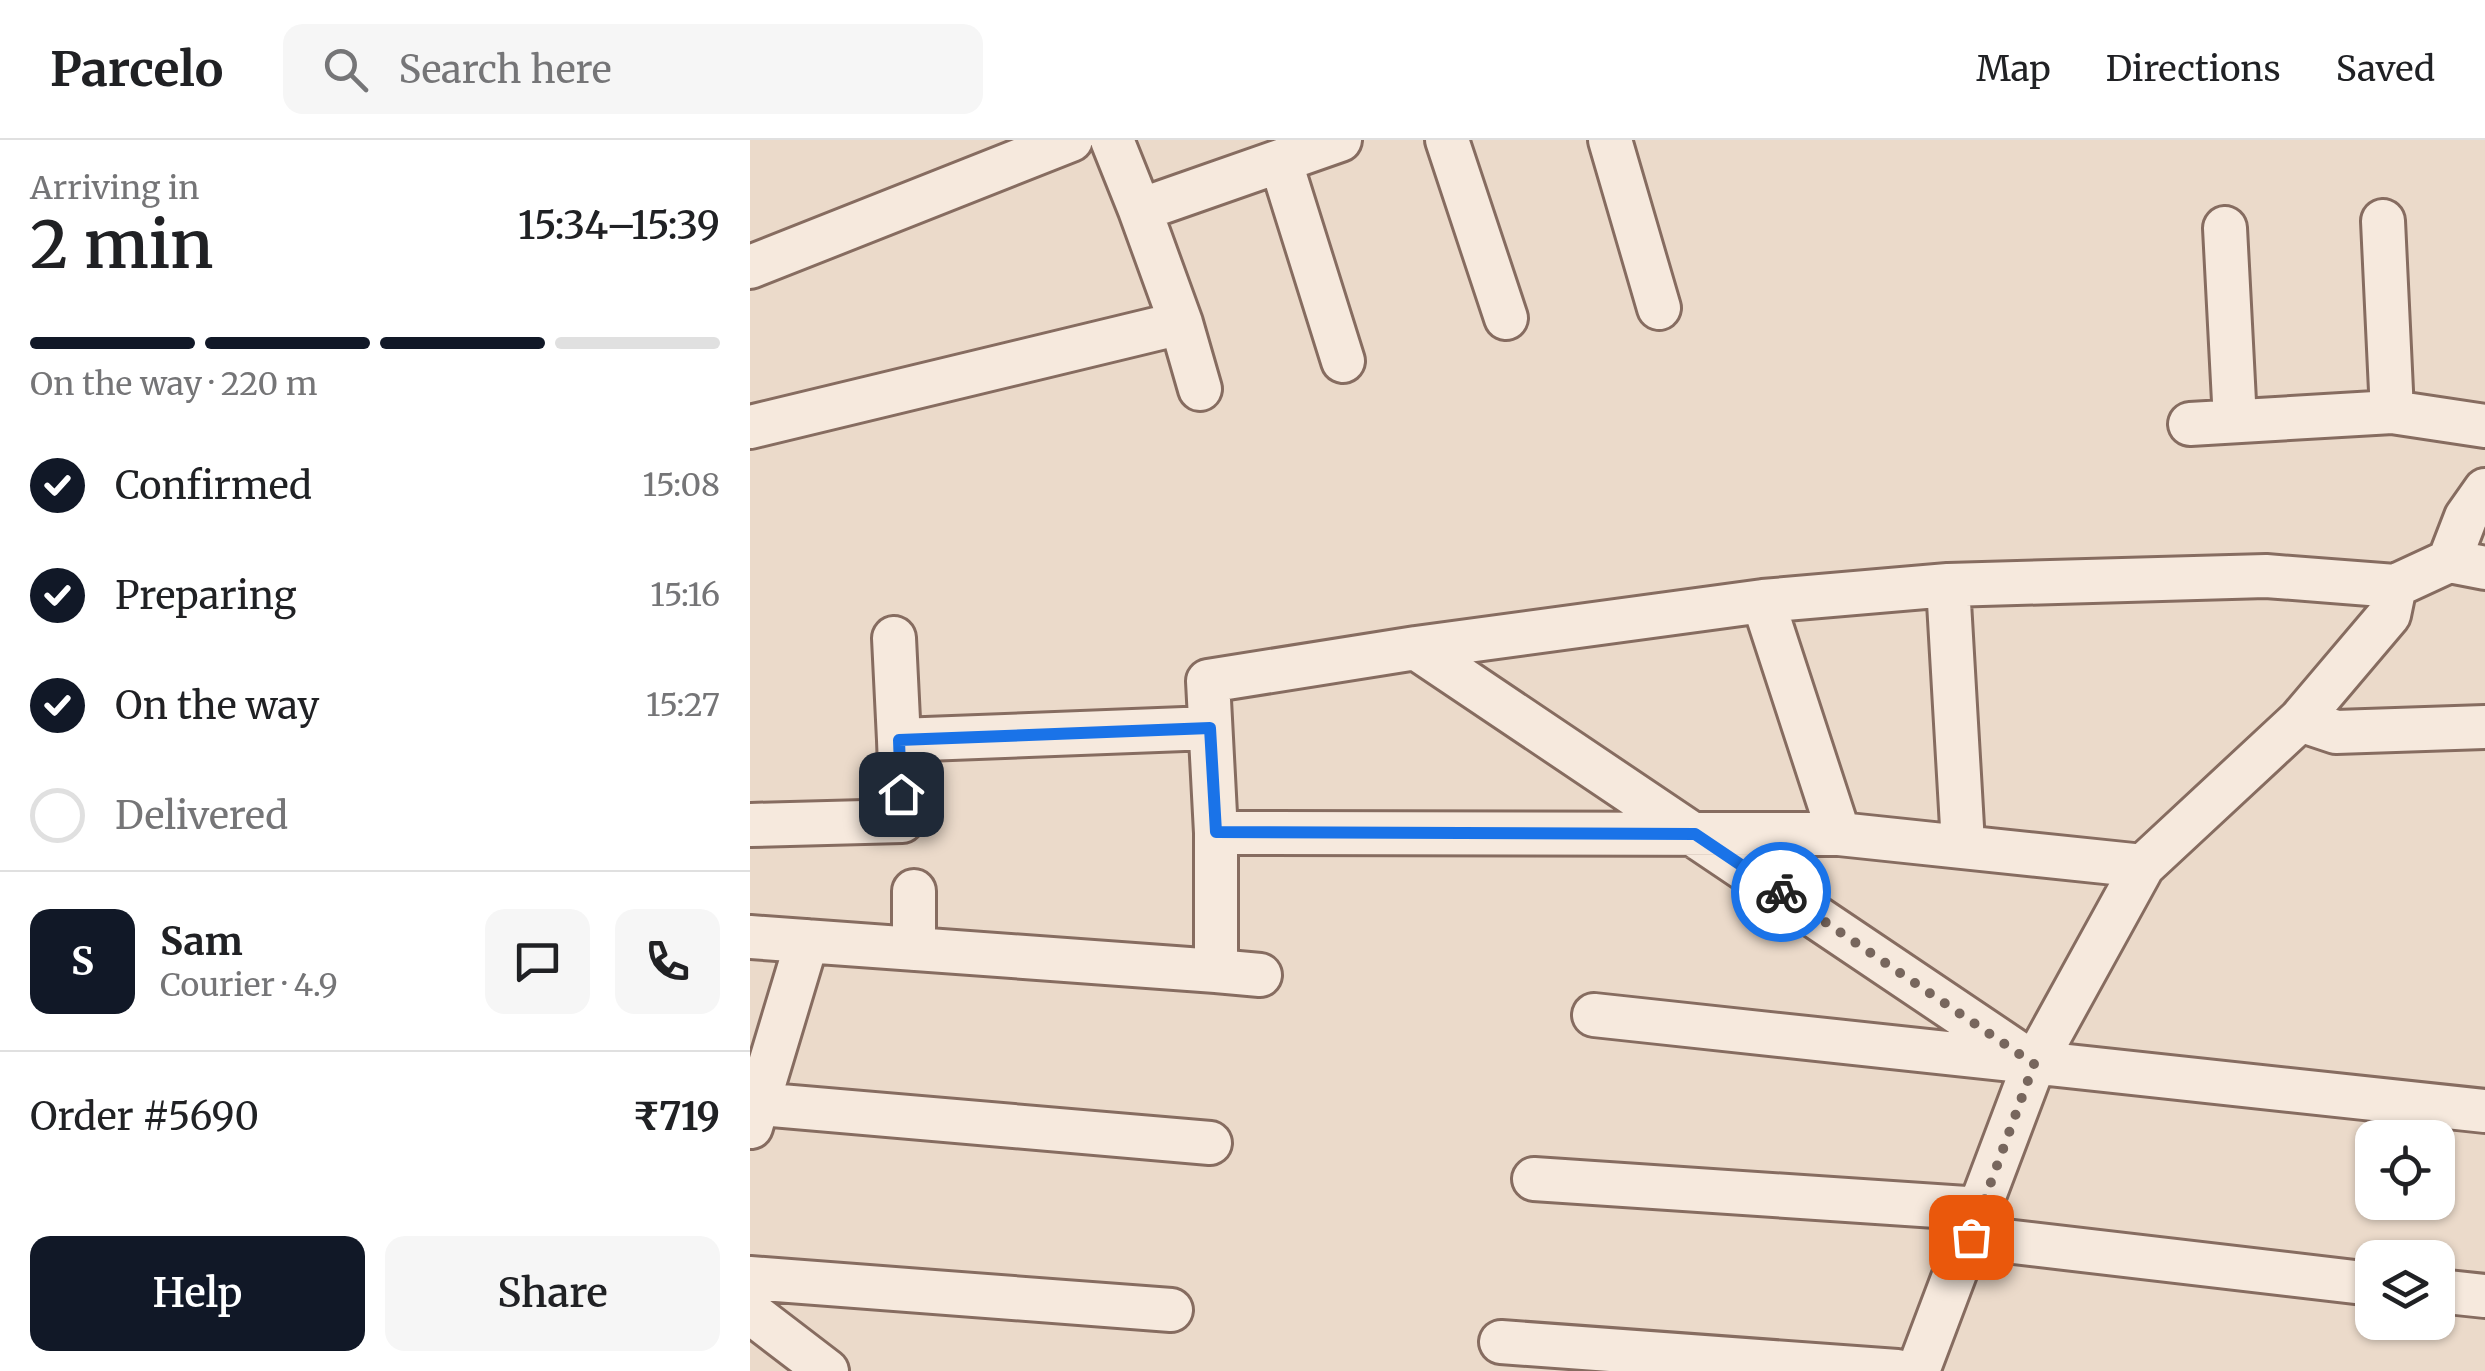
<!DOCTYPE html>
<meta charset="utf-8">
<style>
:root{--surface:#fff;--page:#f6f6f6;--text:#202124;--muted:#757577;--line:#e0e0e0;--accent:#111827}
body{margin:0;font-family:Merriweather,serif;background:var(--page);color:var(--text);height:100vh;display:flex;flex-direction:column;font-size:38px;white-space:nowrap}
*{box-sizing:border-box;margin:0}
p{font-size:32px;color:var(--muted)}
.icon{flex:none;width:55px;height:55px;fill:none;stroke:currentColor;stroke-width:2;stroke-linecap:round;stroke-linejoin:round}
.map{position:relative;flex:1;overflow:hidden}
.side{display:flex;flex-direction:column;background:var(--surface);width:750px}
.side>*{flex:none}
.tools{position:absolute;left:1605px;top:980px;display:grid;gap:20px}
.tools a{display:grid;place-items:center;width:100px;height:100px;border-radius:20px;background:var(--surface);box-shadow:0 2px 8px #0004;font-size:50px}
.pin{position:absolute;display:grid;place-items:center;width:85px;height:85px;color:#fff;margin:-42px;border-radius:20px;box-shadow:0 5px 15px #0006}
.courier{position:absolute;display:grid;place-items:center;width:100px;height:100px;margin:-50px;border:8px solid #1a73e8;border-radius:50%;background:#fff;color:#222;box-shadow:0 2px 12px #0007}
.summary em{font-style:normal;font-weight:600}
.summary div{display:flex;flex-direction:column-reverse}
.summary{display:flex;align-items:center;justify-content:space-between;height:170px;padding:0 30px}
h1{font-size:65px;font-weight:600;line-height:75px}
.bar{display:grid;grid-template-columns:repeat(4,1fr);gap:15px 10px;align-content:center;height:120px;padding:0 30px}
.bar i{height:12px;border-radius:8px;background:var(--line)}
.bar .current{background:var(--accent)}
.bar p{grid-column:span 4}
.line{display:flex;align-items:center;gap:25px;padding:0 30px;border-top:2px solid var(--line)}
.line div{flex:1}
.round{display:grid;place-items:center;flex:none;width:105px;height:105px;border-radius:20px;background:var(--page)}
ol{padding:0 30px;list-style:none}
li{display:flex;align-items:center;gap:30px;height:110px}
li p{margin-inline-start:auto}
li .icon{padding:10px;border-radius:50%;background:var(--accent);color:#fff;stroke-width:4}
li:last-child{color:var(--muted)}
li i{width:55px;height:55px;border:5px solid var(--line);border-radius:50%}
.cta{display:flex;gap:20px;margin-top:auto;padding:20px 30px}
.cta a{flex:1;height:115px;border-radius:20px;background:var(--accent);color:#fff;font-size:40px;font-weight:600;line-height:115px;text-align:center}
.cta a+a{background:var(--page);color:var(--text)}
header{display:flex;align-items:center;gap:60px;box-sizing:border-box;height:140px;padding:0 50px;background:var(--surface);border-bottom:2px solid var(--line)}
header strong{font-size:48px}
nav{display:flex;gap:55px;margin-inline-start:auto;font-size:35px}
.search{width:700px;height:90px;background:var(--page);display:flex;align-items:center;gap:25px;box-sizing:border-box;padding:0 35px;border-radius:20px;color:var(--muted);font-size:38px}
main{display:flex;flex:1;min-height:0}
.map>svg:first-child{display:block}
.lines{fill:none;stroke-linecap:round;stroke-linejoin:round}
.minor-casing{stroke:#866c60;stroke-width:48}
.minor{stroke:#f6e9dd;stroke-width:42}
.done{stroke:#77665d;stroke-width:10;stroke-dasharray:0 18}
.route{stroke:#1a73e8;stroke-width:12}
</style>
<header>
<strong>Parcelo</strong>
<div class="search"><svg class="icon" aria-label="search" viewBox="0 0 24 24"><circle cx="10" cy="10" r="6"/><path d="M15 15l6 6"/></svg>Search here</div>
<nav><a>Map</a><a>Directions</a><a>Saved</a></nav>
</header>
<main>
<section class="side">
<div class="summary"><div><h1>2 min</h1><p>Arriving in</p></div><em>15:34–15:39</em></div>
<div class="bar"><i class="current"></i><i class="current"></i><i class="current"></i><i></i><p>On the way · 220 m</p></div>
<ol>
<li><svg class="icon" aria-label="check" viewBox="0 0 24 24"><path d="M5 12l5 5 9-10"/></svg>Confirmed<p>15:08</p></li>
<li><svg class="icon" aria-label="check" viewBox="0 0 24 24"><path d="M5 12l5 5 9-10"/></svg>Preparing<p>15:16</p></li>
<li><svg class="icon" aria-label="check" viewBox="0 0 24 24"><path d="M5 12l5 5 9-10"/></svg>On the way<p>15:27</p></li>
<li><i></i>Delivered</li>
</ol>
<div class="line" style="height:180px"><b class="round" style="background:var(--accent);color:#fff">S</b><div><b>Sam</b><p>Courier · 4.9</p></div><a class="round"><svg class="icon" aria-label="chat" viewBox="0 0 24 24"><path d="M4 5h16v11H9l-5 4z"/></svg></a><a class="round"><svg class="icon" aria-label="phone" viewBox="0 0 24 24"><path d="M5 4h4l2 5-3 2q2 4 5 5l2-3 5 2v4C11 20 4 13 5 4z"/></svg></a></div>
<div class="line" style="height:130px"><div>Order #5690</div><b>₹719</b></div>
<div class="cta"><a>Help</a><a>Share</a></div>
</section>
<div class="map">
<svg width="1735" height="1231" viewBox="0 0 1735 1231">
<rect width="100%" height="100%" fill="#ebdaca"/>
<g class="lines">
<g class="minor-casing">
<path id="minor" d="M 362,0 L 390,70
M 697,0 L 756,178
M 860,0 L 909,168
M 531,23 L 593,221
M 1633,81 L 1642,272
M 1475,88 L 1485,281
M 0,127 L 321,0
M 431,183 L 450,249
M 1440,284 L 1642,272 L 1735,286
M 0,287 L 431,183 L 390,70 L 590,0
M 1699,421 L 1716,377 L 1735,350
M 1198,445 L 1213,704
M 1013,461 L 1089,694 L 1393,726
M 144,498 L 149,600
M 666,508 L 1280,921
M 1550,580 L 1586,592 L 1735,587
M 0,685 L 152,681 L 149,600 L 460,588
M 466,693 L 1089,694
M 0,797 L 466,831 L 466,693 L 458,541 L 666,508 L 1013,461 L 1198,445 L 1516,436 L 1645,446 L 1699,421 L 1735,428
M 164,809 L 164,751
M 466,831 L 510,835
M 844,875 L 1735,971
M 9,964 L 460,1003
M 1,987 L 57,801
M 784,1039 L 1231,1069
M 1221,1097 L 1622,1144
M 0,1138 L 421,1170
M 1688,1151 L 1735,1156
M 0,1172 L 77,1231
M 751,1202 L 1147,1231
M 1168,1231 L 1284,924 L 1393,726 L 1550,580 L 1639,475 L 1645,446"/>
</g>
<use href="#minor" class="minor"/>
</g>
<g class="lines">
<path class="done" d="M 1031,752 L 1284,924 L 1221,1097"/>
<path class="route" d="M 151,654 L 149,600 L 460,588 L 466,692 L 945,694 L 1031,752"/>
</g>
</svg>
<div class="tools">
<a><svg class="icon" aria-label="locate" viewBox="0 0 24 24"><circle cx="12" cy="12" r="6"/><path d="M12 2v4M12 18v4M2 12h4M18 12h4"/></svg></a>
<a><svg class="icon" aria-label="layers" viewBox="0 0 24 24"><path d="M12 4l9 5-9 5-9-5zM3 14l9 5 9-5"/></svg></a>
</div>
<div class="pin" style="left:1221px;top:1097px;background:#ea580c"><svg class="icon" aria-label="bag" viewBox="0 0 24 24"><path d="M5 8h14l-1 12H6zM9 8a3 3 0 0 1 6 0"/></svg></div>
<div class="pin" style="left:151px;top:654px;background:#1f2937"><svg class="icon" aria-label="home" viewBox="0 0 24 24"><path d="M3 11l9-7 9 7M6 9v11h12V9"/></svg></div>
<div class="courier" style="left:1031px;top:752px"><svg class="icon" aria-label="bike" viewBox="0 0 24 24"><circle cx="6" cy="16" r="4"/><circle cx="18" cy="16" r="4"/><path d="M6 16l4-8h5l3 8M10 8l3 8H6M13 5h3"/></svg></div>
</div>
</main>
